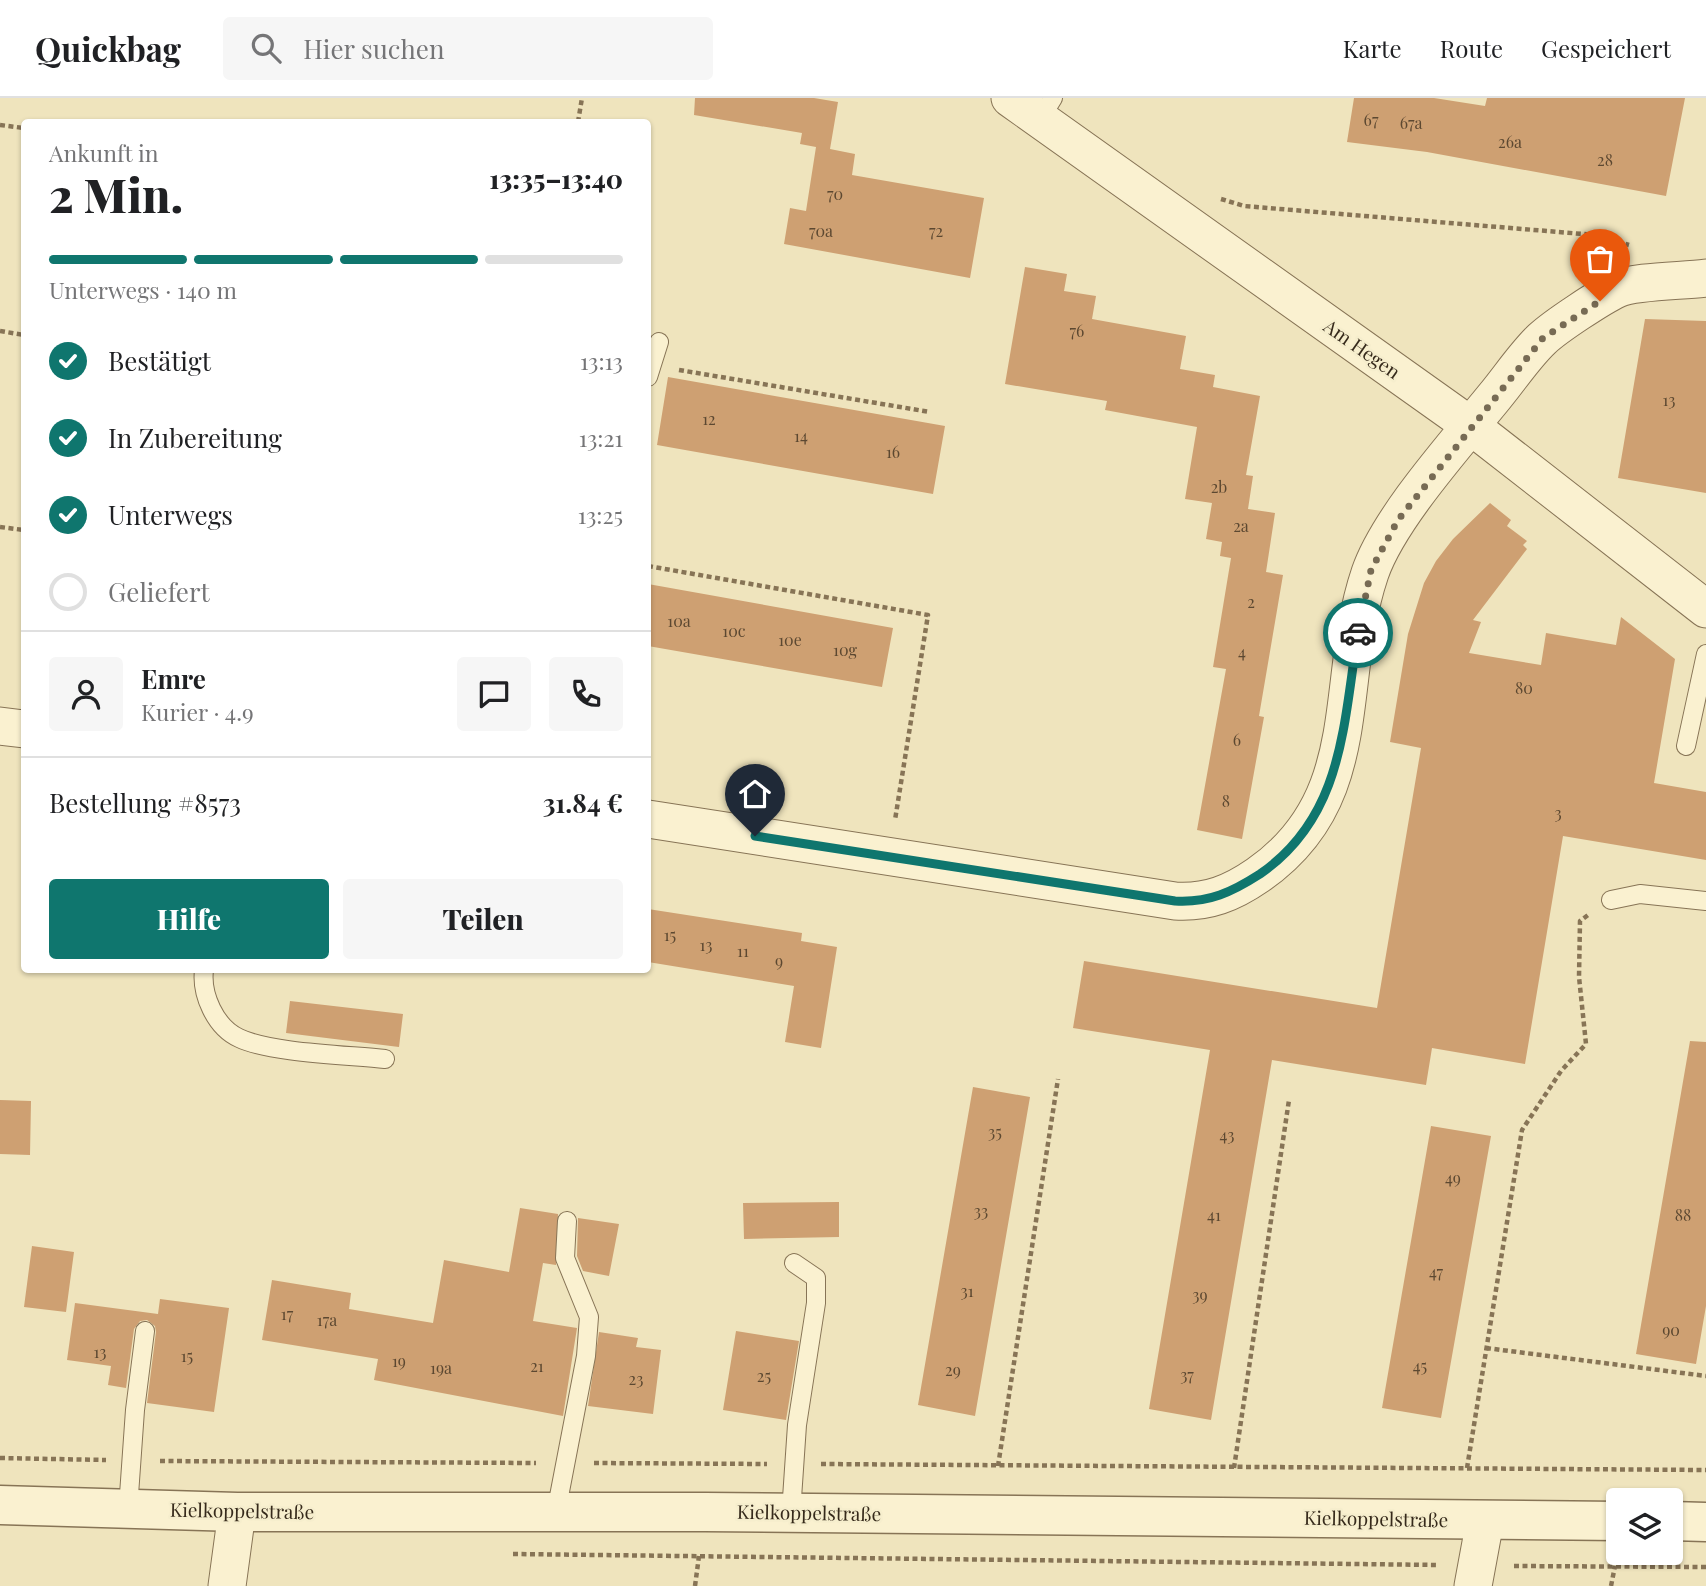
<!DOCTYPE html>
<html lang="de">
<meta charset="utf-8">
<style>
:root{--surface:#fff;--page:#f6f6f6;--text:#202124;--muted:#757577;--line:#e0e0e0;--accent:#0f766e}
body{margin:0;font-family:"Playfair Display",serif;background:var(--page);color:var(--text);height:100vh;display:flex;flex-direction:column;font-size:26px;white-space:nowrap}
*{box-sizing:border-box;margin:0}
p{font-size:23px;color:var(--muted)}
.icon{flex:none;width:38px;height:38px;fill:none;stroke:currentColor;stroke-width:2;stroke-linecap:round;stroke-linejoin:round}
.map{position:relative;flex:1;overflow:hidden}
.panel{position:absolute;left:21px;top:21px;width:630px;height:854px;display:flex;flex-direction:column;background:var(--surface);border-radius:7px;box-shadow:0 2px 5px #0004}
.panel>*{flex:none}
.tools{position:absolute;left:1606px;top:1390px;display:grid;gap:14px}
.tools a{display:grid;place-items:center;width:77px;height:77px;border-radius:7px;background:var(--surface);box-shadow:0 2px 5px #0004;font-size:35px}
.pin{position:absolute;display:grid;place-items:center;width:60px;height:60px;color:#fff;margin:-72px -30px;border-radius:50% 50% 50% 0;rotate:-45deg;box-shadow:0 0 7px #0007}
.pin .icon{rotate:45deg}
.courier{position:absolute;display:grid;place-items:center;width:70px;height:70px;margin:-35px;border:5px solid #0f766e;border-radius:50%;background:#fff;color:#222;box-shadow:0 2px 9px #0007}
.head em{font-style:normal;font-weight:800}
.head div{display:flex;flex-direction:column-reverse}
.head{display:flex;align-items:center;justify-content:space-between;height:119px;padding:0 28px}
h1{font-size:46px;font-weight:800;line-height:52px}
.bar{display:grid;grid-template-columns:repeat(4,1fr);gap:10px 7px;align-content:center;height:84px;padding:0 28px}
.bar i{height:9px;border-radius:5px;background:var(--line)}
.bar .current{background:var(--accent)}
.bar p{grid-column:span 4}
.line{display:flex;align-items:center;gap:18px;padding:0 28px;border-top:2px solid var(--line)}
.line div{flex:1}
.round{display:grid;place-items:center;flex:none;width:74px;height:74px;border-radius:7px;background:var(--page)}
ol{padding:0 28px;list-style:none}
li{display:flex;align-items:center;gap:21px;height:77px}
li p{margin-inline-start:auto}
li .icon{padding:7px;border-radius:50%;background:var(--accent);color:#fff;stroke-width:4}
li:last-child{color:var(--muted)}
li i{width:38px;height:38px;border:4px solid var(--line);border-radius:50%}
.primary-button{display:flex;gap:14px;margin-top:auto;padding:14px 28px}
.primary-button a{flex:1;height:80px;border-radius:7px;background:var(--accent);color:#fff;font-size:28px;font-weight:800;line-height:80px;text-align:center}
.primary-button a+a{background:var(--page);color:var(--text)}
header{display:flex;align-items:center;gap:42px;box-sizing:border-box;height:98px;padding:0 35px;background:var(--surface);border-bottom:2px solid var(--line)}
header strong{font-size:33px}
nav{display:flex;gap:38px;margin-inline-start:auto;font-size:24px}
.search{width:490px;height:63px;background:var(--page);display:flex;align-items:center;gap:18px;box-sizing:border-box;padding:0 24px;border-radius:7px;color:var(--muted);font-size:26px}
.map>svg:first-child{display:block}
.building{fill:#cea072}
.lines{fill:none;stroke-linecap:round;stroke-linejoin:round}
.service-casing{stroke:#877456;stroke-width:20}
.minor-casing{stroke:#877456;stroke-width:39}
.tertiary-casing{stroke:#877456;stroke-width:41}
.path{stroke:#877456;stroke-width:4.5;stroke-dasharray:5 3.5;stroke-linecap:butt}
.service{stroke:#faf1d0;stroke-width:18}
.minor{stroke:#faf1d0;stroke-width:37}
.tertiary{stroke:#faf1d0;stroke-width:38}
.done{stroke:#776b54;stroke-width:7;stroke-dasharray:0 12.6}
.route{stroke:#0f766e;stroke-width:9}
.labels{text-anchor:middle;stroke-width:5;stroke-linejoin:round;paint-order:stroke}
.number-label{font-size:16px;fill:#5c4831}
.street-label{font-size:19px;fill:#362a1b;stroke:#f6eecd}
</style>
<header>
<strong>Quickbag</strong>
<div class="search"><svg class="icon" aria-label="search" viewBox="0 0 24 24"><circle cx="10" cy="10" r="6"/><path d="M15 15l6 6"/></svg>Hier suchen</div>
<nav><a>Karte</a><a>Route</a><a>Gespeichert</a></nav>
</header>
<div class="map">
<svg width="1706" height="1488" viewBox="0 0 1706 1488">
<rect width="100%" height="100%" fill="#efe4bd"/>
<path class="building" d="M 695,0 L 814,0 L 838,4 L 830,51 L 855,56 L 852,77 L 984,100 L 970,180 L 784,146 L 790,110 L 806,113 L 816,49 L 800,46 L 802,35 L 694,17 Z
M 1354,0 L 1434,0 L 1485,8 L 1487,0 L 1685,0 L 1666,98 L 1427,54 L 1347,44 Z
M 1025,169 L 1067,176 L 1064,193 L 1096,198 L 1092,221 L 1186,238 L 1180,271 L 1215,277 L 1213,289 L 1260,298 L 1246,377 L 1253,378 L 1248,411 L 1275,415 L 1266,474 L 1283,477 L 1259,618 L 1264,619 L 1242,741 L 1197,732 L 1226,571 L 1213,569 L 1231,460 L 1220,458 L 1222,444 L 1206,441 L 1212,405 L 1185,401 L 1197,329 L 1105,312 L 1107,303 L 1005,286 Z
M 1645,221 L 1706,223 L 1706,395 L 1618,380 Z
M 668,279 L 945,328 L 933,396 L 657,347 Z
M 1490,405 L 1511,422 L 1507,428 L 1527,443 L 1523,447 L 1527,451 L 1473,522 L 1481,524 L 1469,555 L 1541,567 L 1546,535 L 1616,547 L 1621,519 L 1675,561 L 1654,685 L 1706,694 L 1706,762 L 1563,738 L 1525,966 L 1432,950 L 1426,987 L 1272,962 L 1211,1322 L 1149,1311 L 1210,952 L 1073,930 L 1084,863 L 1377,910 L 1421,650 L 1390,644 L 1408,536 L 1424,485 L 1436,463 L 1453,441 Z
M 648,486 L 893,530 L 882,589 L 648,548 Z
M 648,811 L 802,835 L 801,843 L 837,849 L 821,950 L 785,944 L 794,888 L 648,864 Z
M 290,903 L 403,916 L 399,949 L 286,935 Z
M 1690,943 L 1706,944 L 1706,1208 L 1696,1266 L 1636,1256 Z
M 973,989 L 1030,999 L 975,1318 L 918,1307 Z
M 0,1002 L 31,1003 L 30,1057 L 0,1056 Z
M 1431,1028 L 1491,1038 L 1441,1320 L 1382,1310 Z
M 839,1104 L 839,1139 L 744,1141 L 743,1105 Z
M 520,1110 L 558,1116 L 556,1167 L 543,1165 L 533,1223 L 577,1230 L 563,1318 L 374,1282 L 378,1261 L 262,1242 L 272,1182 L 351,1195 L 349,1211 L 433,1225 L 444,1162 L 509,1174 Z
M 578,1120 L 619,1126 L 609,1178 L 583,1173 L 577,1158 Z
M 32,1148 L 74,1154 L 66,1214 L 24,1209 Z
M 160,1201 L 229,1210 L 214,1314 L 147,1305 L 156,1234 L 155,1228 L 147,1222 L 140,1223 L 134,1231 L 126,1290 L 108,1287 L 111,1268 L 67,1262 L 75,1205 L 158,1216 Z
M 736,1233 L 799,1243 L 786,1322 L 723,1312 Z
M 599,1234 L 638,1240 L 636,1249 L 661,1252 L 653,1316 L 588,1308 Z"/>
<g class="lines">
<g class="service-casing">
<path id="service" d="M 1040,21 L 1053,0
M 648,279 L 659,244
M 1686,648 L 1706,556
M 1611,802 L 1640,796 L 1706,803
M 204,872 C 201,896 215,929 239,940 C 270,955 348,957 385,961
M 128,1411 L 135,1312 L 145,1233
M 556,1414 L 586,1258 L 589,1219 L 565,1160 L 567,1123
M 791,1415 L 797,1327 L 816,1205 L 816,1180 L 794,1165"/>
</g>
<g class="minor-casing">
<path id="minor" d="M 1010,0 L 1471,328 L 1706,511
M 0,628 L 24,631
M 648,721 L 1175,803 C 1208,805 1232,795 1258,777 C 1369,700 1333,584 1370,475 C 1389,420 1457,345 1495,298 C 1510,280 1525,257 1542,241 C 1556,228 1600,199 1617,191 C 1634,183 1685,183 1706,180
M 227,1488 L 237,1414
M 1473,1488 L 1485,1423"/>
</g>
<g class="tertiary-casing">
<path id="tertiary" d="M 0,1407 L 237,1414 L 705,1414 L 1619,1423
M 1671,1423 L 1706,1424"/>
</g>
<path class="path" d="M 578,24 L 582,0
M 0,27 L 24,30
M 1221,101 L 1244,108 L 1595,137 L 1629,147
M 0,233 L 24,237
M 679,272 L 930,314
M 0,429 L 24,432
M 648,468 L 928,517 L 895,722
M 1486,1250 L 1706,1278
M 0,1360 L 106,1362
M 160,1363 L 536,1365
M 594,1365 L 767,1366
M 821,1366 L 1706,1372
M 998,1368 L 1058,981
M 1234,1370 L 1289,1002
M 1467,1370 L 1522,1032 L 1561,973 L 1586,946 L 1579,879 L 1580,823 L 1588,817
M 513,1456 L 1439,1467
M 1514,1468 L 1706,1469
M 695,1488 L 699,1458
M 1611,1488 L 1615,1468"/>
<use href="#service" class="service"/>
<use href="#minor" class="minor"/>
<use href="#tertiary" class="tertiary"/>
</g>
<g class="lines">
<path class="done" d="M 1358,535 L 1371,472 L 1398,422 L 1543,240 L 1600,203"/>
<path class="route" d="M 755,738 L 1175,803 C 1209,805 1232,794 1260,776 C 1344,718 1343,626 1358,535"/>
</g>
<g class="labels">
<g class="number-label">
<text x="1371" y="28">67</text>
<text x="1411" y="31">67a</text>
<text x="1510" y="50">26a</text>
<text x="1605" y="68">28</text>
<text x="835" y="102">70</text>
<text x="821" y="139">70a</text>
<text x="936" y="139">72</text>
<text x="1077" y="239">76</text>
<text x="1669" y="308">13</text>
<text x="709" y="327">12</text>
<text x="801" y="344">14</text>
<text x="893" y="360">16</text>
<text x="1219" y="395">2b</text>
<text x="1241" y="434">2a</text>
<text x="1251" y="510">2</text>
<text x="679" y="529">10a</text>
<text x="734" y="539">10c</text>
<text x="790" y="548">10e</text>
<text x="845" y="558">10g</text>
<text x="1242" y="560">4</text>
<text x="1524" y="596">80</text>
<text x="1237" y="648">6</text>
<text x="1226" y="709">8</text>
<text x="1558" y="721">3</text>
<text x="670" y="843">15</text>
<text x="706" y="853">13</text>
<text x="743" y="859">11</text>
<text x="779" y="869">9</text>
<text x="995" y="1040">35</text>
<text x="1227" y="1043">43</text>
<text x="1453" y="1086">49</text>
<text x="981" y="1119">33</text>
<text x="1214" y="1123">41</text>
<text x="1683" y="1123">88</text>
<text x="1436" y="1180">47</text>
<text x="967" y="1199">31</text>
<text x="1200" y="1203">39</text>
<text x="287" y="1222">17</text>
<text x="327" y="1228">17a</text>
<text x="1671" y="1238">90</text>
<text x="100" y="1260">13</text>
<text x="187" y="1264">15</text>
<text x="399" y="1269">19</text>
<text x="537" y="1274">21</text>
<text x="1420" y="1274">45</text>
<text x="441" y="1276">19a</text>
<text x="953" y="1278">29</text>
<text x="1187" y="1283">37</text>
<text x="764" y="1284">25</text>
<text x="636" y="1287">23</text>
</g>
<g class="street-label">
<text transform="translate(1362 251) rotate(35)" y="7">Am Hegen</text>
<text transform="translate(242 1413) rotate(1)" y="7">Kielkoppelstraße</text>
<text transform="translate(809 1415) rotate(1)" y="7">Kielkoppelstraße</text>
<text transform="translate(1376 1421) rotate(1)" y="7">Kielkoppelstraße</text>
</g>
</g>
</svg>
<div class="tools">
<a><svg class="icon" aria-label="layers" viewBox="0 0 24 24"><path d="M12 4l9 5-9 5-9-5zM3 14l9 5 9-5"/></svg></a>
</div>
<div class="pin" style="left:1600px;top:203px;background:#ea580c"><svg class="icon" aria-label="bag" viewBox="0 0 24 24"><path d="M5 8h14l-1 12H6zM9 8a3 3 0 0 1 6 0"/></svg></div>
<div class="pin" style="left:755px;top:738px;background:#1f2937"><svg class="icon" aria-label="home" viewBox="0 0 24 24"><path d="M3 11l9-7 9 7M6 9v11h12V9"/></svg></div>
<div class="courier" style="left:1358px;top:535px"><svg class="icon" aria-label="car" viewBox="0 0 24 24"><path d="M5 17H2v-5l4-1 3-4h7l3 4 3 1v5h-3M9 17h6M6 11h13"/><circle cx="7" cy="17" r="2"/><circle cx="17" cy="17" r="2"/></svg></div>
<section class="panel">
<div class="head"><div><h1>2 Min.</h1><p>Ankunft in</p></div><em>13:35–13:40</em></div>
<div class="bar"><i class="current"></i><i class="current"></i><i class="current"></i><i></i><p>Unterwegs · 140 m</p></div>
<ol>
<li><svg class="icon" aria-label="check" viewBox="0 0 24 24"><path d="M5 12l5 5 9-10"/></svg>Bestätigt<p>13:13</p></li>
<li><svg class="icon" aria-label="check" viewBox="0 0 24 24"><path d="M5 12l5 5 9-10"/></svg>In Zubereitung<p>13:21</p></li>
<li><svg class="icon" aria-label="check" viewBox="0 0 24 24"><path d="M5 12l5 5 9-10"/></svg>Unterwegs<p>13:25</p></li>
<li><i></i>Geliefert</li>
</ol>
<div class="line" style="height:126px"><a class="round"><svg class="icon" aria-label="person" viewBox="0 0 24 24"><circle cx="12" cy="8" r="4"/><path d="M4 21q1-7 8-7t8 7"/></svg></a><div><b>Emre</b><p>Kurier · 4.9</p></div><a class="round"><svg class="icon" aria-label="chat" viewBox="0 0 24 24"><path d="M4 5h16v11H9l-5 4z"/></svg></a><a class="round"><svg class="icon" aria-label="phone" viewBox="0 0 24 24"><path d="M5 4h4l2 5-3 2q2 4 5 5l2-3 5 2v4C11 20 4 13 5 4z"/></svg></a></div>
<div class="line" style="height:91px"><div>Bestellung #8573</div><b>31.84 €</b></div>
<div class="primary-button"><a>Hilfe</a><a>Teilen</a></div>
</section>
</div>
